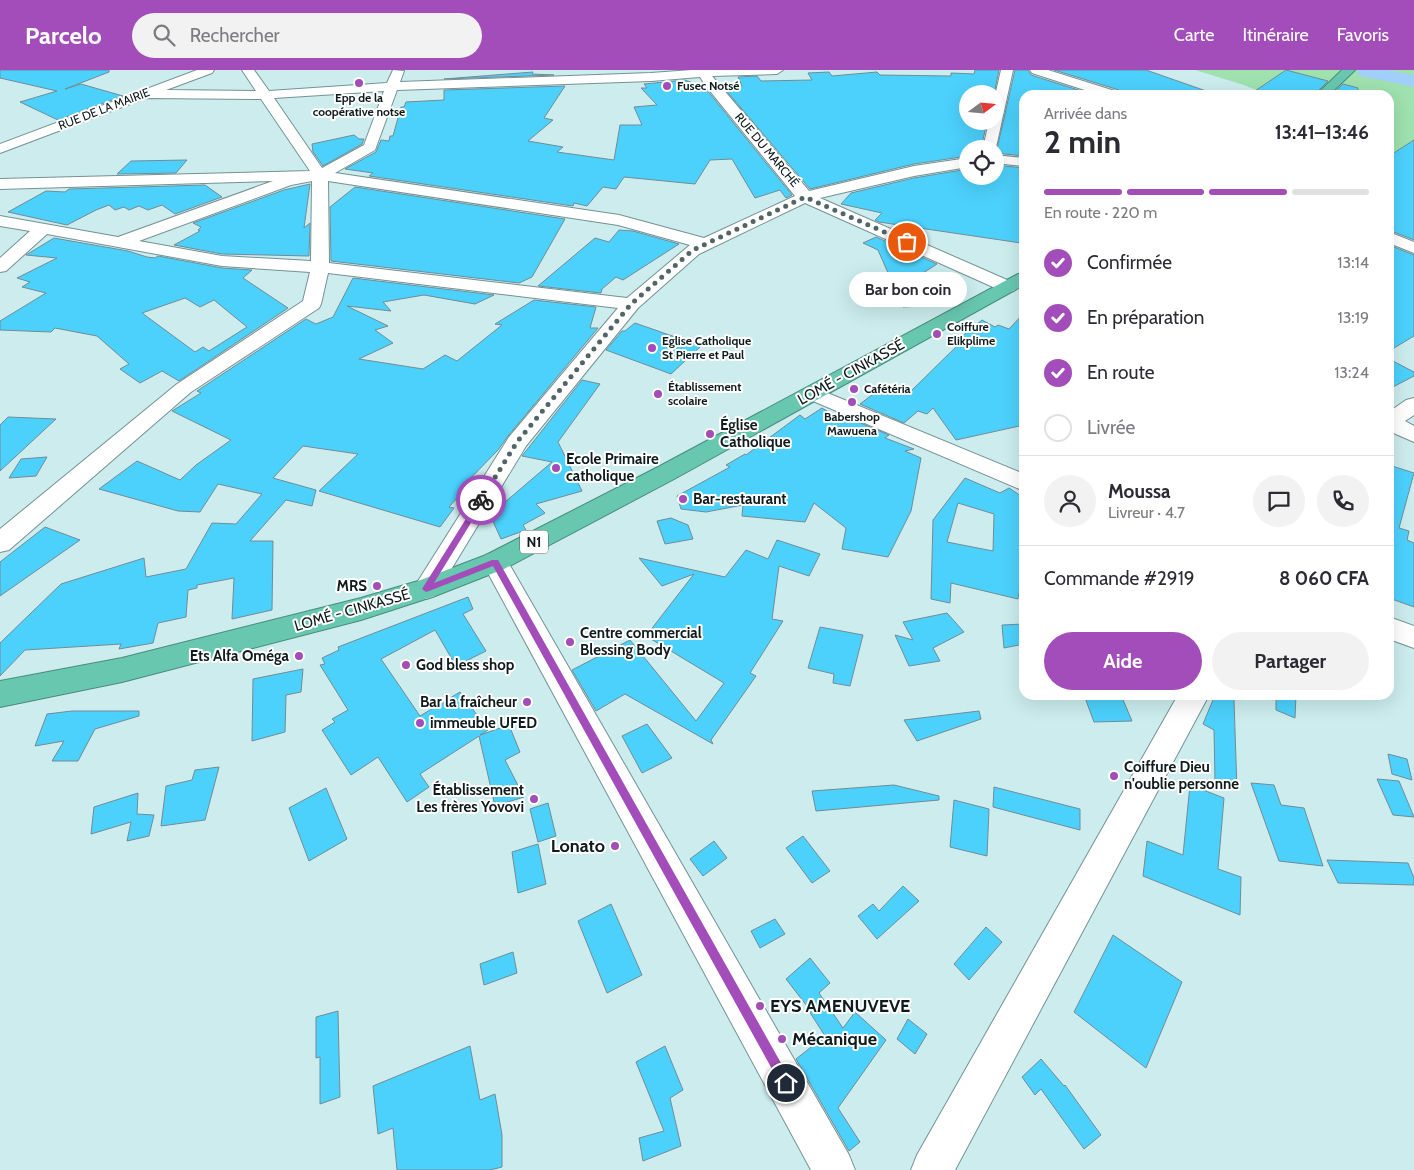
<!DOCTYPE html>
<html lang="fr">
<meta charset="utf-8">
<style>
:root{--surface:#fff;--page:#f2f2f3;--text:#2b2b33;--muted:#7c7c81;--line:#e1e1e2;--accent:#a24dba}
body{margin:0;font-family:Cabin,sans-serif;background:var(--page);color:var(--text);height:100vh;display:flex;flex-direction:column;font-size:19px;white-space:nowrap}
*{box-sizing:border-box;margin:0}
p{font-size:16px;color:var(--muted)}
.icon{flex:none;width:28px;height:28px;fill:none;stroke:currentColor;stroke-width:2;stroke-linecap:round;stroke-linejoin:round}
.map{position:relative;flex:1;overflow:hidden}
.side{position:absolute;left:1019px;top:20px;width:375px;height:610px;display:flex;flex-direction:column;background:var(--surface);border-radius:15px;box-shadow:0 5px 20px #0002}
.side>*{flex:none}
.needle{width:32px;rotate:74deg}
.tools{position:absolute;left:959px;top:15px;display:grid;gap:10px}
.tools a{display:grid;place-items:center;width:45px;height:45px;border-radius:50%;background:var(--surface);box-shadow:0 5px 20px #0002;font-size:25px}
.pin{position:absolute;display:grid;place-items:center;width:42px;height:42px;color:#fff;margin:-21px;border:2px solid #fff;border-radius:50%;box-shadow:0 1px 5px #0007}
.courier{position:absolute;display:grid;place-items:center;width:50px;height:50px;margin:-25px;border:4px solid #a24dba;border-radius:50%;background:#fff;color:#222;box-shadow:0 1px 6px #0007}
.bubble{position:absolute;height:35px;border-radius:18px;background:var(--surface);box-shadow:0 5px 20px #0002;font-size:16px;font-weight:700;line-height:35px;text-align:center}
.overview em{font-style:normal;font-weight:700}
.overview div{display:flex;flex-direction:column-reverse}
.overview{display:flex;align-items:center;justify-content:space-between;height:85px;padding:0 25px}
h1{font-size:32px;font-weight:700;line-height:38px}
.bar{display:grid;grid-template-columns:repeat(4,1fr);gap:8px 5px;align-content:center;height:60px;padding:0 25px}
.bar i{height:6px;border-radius:4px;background:var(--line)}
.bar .selected{background:var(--accent)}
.bar p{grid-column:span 4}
.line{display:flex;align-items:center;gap:12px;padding:0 25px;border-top:1px solid var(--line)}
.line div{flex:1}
.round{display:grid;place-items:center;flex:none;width:52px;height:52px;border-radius:26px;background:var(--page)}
ol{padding:0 25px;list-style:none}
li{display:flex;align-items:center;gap:15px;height:55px}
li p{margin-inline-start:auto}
li .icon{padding:5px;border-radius:50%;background:var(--accent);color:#fff;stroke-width:4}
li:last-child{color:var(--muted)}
li i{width:28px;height:28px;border:2px solid var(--line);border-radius:50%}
.button{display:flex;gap:10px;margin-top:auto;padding:10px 25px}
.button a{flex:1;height:58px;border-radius:30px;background:var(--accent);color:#fff;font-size:20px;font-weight:700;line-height:58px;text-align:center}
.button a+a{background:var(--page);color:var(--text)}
header{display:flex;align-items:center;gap:30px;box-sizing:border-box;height:70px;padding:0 25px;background:var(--accent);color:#fff}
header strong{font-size:24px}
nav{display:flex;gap:28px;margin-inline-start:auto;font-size:18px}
.search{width:350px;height:45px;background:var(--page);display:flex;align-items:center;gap:12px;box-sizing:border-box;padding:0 18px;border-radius:28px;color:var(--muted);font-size:19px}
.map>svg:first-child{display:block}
.green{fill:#9fe1af}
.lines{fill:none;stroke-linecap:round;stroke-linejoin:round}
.river{fill:#a1cff9;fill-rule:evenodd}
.building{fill:#4cd1fc;stroke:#718c96;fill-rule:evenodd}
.street-casing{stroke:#749293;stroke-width:2}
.secondary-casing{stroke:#749293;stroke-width:2}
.highway-casing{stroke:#498b7c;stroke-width:2}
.street{fill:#fff;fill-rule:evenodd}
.secondary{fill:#fff;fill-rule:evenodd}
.highway{fill:#68c7af;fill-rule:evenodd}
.route{fill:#a24dba}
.done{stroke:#516466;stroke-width:5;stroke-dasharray:0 9}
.poi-dot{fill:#a24dba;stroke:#fff;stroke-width:2}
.labels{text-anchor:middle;stroke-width:4;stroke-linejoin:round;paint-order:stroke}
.far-poi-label{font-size:12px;font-weight:bold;fill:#0f1b1c;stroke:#fff;text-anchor:start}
.far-street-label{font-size:12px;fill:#0f1b1c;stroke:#fff}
.shield{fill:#fff;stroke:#575f60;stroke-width:1}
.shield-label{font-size:14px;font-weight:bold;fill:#0f1b1c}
.street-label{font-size:15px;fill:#0f1b1c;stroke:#fff}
.poi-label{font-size:15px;font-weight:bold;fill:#0f1b1c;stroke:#fff;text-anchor:start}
.near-poi-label{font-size:18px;font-weight:bold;fill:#0f1b1c;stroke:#fff;text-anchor:start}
</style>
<header>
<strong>Parcelo</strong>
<div class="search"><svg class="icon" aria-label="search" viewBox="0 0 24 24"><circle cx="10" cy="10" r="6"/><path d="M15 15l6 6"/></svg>Rechercher</div>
<nav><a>Carte</a><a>Itinéraire</a><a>Favoris</a></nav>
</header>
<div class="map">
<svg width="1414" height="1100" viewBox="0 0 1414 1100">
<rect width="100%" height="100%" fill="#ccecee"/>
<path class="green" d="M 1195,0 L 1414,0 L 1414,97 L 1389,83 L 1389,25 L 1268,25 L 1244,15 Z"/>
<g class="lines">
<path class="river" d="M 1359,0 L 1387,0 L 1414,5 L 1414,17 L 1360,6 L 1357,2 Z"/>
</g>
<path class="building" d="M 0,0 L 109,0 L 109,2 L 65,19 L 81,14 L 123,26 L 58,50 L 20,32 L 57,21 L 0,8 Z
M 975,0 L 999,0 L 994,24 L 968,24 L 968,51 L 987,51 L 981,79 L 968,79 L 968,86 L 914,94 L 810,119 L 724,18 L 742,16 L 738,7 L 757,6 L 761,11 L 812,10 L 808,3 L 829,2 L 832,6 L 877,2 L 880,5 L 951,6 L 951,3 L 974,4 Z
M 1015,0 L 1028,0 L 1031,5 L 1094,25 L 1024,25 L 1024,86 L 996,83 Z
M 1054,0 L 1146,0 L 1209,22 L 1209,25 L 1121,25 L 1119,20 Z
M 1286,0 L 1328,11 L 1314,25 L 1249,25 Z
M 533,2 L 532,4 L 554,5 L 444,9 Z
M 685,10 L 693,13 L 702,20 L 706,19 L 792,125 L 786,128 L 780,120 L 755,128 L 732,89 L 710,90 L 695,114 L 624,107 L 616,119 L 603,117 L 587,136 L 574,133 L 573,136 L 369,106 L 373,103 L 345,99 L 376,82 L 381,70 L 389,71 L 390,66 L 393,66 L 401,37 L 404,37 L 406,32 L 444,30 L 444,20 L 565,16 L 544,48 L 553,50 L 528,71 L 563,77 L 557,82 L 614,90 L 620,55 L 642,55 L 634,37 L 657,35 L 641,18 L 647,18 L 644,14 Z
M 1343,14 L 1358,18 L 1357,25 L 1332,25 Z
M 354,65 L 359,69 L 364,69 L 362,74 L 323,96 L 313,82 L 312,74 Z
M 1414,70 L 1414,170 L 1389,160 L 1389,86 Z
M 187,90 L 176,103 L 117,104 L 131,91 Z
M 995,95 L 1024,98 L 1021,173 L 879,152 L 875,150 L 882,143 L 841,134 L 851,123 L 914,108 L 968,99 L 968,106 L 995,106 Z
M 310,114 L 304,158 L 310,153 L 309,186 L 222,184 L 174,175 L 200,161 L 198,160 L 201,157 L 193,153 L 284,120 Z
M 205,115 L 222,127 L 175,144 L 162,135 L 148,140 L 139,136 L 129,140 L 124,137 L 115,140 L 109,135 L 96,140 L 67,155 L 8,142 L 46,121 L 65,122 L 69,119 Z
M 355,117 L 565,149 L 532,207 L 519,213 L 331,191 L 330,137 Z
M 619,160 L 633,161 L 679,174 L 623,210 L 616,207 L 602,219 L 601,223 L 538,216 L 595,168 L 609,172 Z
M 876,167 L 937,194 L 920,205 L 935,235 L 903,237 L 878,180 L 863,173 Z
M 54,168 L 128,181 L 147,187 L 155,188 L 158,186 L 222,198 L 252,200 L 243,208 L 288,238 L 179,311 L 162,301 L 140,313 L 120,299 L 129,294 L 97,266 L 55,258 L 51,262 L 0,260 L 0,251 L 46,223 L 22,217 L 30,212 L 17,208 L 57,188 L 26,185 ZM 185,228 L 200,237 L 214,230 L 247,257 L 209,281 L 203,277 L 195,282 L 142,243 Z
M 1389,175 L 1414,185 L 1414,266 L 1389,281 Z
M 353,208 L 494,225 L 475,234 L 424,225 L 383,232 L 391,241 L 347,236 L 388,256 L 375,260 L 393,273 L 359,289 L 423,299 L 445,285 L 457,291 L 502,255 L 495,254 L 534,230 L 596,237 L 590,258 L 598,258 L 508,366 L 498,380 L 464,415 L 468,416 L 449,437 L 454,438 L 440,457 L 319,421 L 358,384 L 303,376 L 273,408 L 316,420 L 312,436 L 286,430 L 250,471 L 273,471 L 272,540 L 232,549 L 234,508 L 197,515 L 197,518 L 188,520 L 186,547 L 158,553 L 153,573 L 119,579 L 121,574 L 25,580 L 0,606 L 0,573 L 61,514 L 144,488 L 146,507 L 186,499 L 212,453 L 236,454 L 262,424 L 218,414 L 200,442 L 178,441 L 99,419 L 137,391 L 180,410 L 196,395 L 231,370 L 172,341 L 201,323 L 197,321 L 306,249 L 316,254 L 333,247 Z
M 1024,243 L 1024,355 L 956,370 L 933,338 L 927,344 L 918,341 L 904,353 L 860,334 L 885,315 L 907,325 L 963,270 L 960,268 L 982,250 L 995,257 L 998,255 L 1009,259 Z
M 635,253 L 701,276 L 671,304 L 606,280 L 622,261 L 625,261 Z
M 1389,289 L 1414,302 L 1414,306 L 1389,319 Z
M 582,310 L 600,314 L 558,372 L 582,421 L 536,434 L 545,443 L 523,455 L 526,460 L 501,469 L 491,447 L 484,450 L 552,392 L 522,386 Z
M 822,338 L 840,349 L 844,346 L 889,365 L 885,368 L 914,379 L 905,381 L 921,388 L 911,441 L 888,487 L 842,479 L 846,458 L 814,433 L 805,452 L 742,446 L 743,435 L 706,442 L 681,439 L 677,426 L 730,397 L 726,395 L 745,384 L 746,385 L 800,345 L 805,349 Z
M 8,347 L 56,349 L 0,401 L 0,355 Z
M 47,387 L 36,406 L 9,408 L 21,389 Z
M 1389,395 L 1414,403 L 1399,458 L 1409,461 L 1407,470 L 1414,473 L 1414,537 L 1389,528 Z
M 965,408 L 1000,423 L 1009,418 L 1024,428 L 1024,494 L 1018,529 L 951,513 L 950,533 L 931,529 L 933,450 ZM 958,433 L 994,444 L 993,481 L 947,472 Z
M 671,448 L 688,455 L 693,469 L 665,474 L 657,451 Z
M 45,457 L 80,470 L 0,526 L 0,492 Z
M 777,470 L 820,484 L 809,506 L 779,496 L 772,549 L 783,551 L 750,603 L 756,606 L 711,670 L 713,674 L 625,624 L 596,641 L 572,600 L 630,570 L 696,651 L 724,613 L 646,566 L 694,504 L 662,516 L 639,488 L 725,507 L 746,480 L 768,489 Z
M 468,527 L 473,539 L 463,544 L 486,581 L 456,596 L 435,560 L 381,589 L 420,646 L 460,622 L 488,660 L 480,665 L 509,655 L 520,682 L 505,690 L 524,727 L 495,736 L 479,666 L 420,704 L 429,717 L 407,732 L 378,687 L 351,705 L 322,660 L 335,652 L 332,649 L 348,640 L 320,595 L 325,594 L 322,588 L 339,580 L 338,577 Z
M 947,543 L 964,562 L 933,578 L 940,591 L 909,596 L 895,565 L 913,570 L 903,552 Z
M 1024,554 L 1024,574 L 1004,578 L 1002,555 Z
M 820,557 L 863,565 L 850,616 L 833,613 L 834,604 L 808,598 Z
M 303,599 L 301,622 L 286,625 L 285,662 L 252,671 L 253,609 Z
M 1084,625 L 1121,625 L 1132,651 L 1094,652 Z
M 1215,625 L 1222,625 L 1234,630 L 1237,720 L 1215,712 L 1214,660 L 1203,654 Z
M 1276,625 L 1296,625 L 1295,648 L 1276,640 Z
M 72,641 L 139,641 L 139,646 L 95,659 L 78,691 L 52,691 L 64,671 L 35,676 L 47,644 Z
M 979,641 L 981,649 L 917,671 L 904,650 Z
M 647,654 L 672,688 L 642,703 L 622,666 Z
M 1388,684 L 1407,689 L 1412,710 L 1392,704 Z
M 219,697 L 205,750 L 161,756 L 166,716 L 192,710 L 195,700 Z
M 1377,709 L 1399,711 L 1414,747 L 1393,745 Z
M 1251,713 L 1274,715 L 1281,735 L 1304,738 L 1323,796 L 1279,791 Z
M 894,715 L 939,726 L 939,730 L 816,741 L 812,721 Z
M 1190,715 L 1224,728 L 1218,799 L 1241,807 L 1240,845 L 1143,806 L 1147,771 L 1183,785 Z
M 994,717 L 1080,739 L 1080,760 L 993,737 Z
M 326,718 L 347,769 L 309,791 L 289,738 Z
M 138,723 L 137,744 L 154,745 L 149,766 L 127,771 L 131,752 L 91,764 L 94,737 Z
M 954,730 L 989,739 L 987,786 L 950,777 Z
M 548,733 L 556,766 L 538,772 L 530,739 Z
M 803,766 L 830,801 L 812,813 L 786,778 Z
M 714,771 L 727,788 L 703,806 L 690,789 Z
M 538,774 L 546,814 L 518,823 L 512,782 Z
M 1327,790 L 1408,793 L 1414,808 L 1414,815 L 1338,813 Z
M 903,816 L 919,831 L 877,869 L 858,846 L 873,834 L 879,841 Z
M 611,834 L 642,905 L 607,923 L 578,851 Z
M 775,849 L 785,864 L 760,878 L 751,861 Z
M 986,857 L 1002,872 L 969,910 L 954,894 Z
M 1113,865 L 1182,912 L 1146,998 L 1074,942 Z
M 513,882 L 517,903 L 484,915 L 480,894 Z
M 810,888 L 830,913 L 819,923 L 843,958 L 855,942 L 886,970 L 838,1038 L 860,1072 L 849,1081 L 796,989 L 825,966 L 809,941 L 810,940 L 786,909 Z
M 338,941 L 340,1027 L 320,1034 L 320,987 L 316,988 L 316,947 Z
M 908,949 L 927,964 L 915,984 L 897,969 Z
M 470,976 L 480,1030 L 495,1024 L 502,1065 L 502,1097 L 490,1100 L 397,1100 L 393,1058 L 378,1064 L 373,1016 Z
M 665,976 L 683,1020 L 670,1028 L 681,1076 L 643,1091 L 639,1068 L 664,1061 L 636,992 Z
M 1041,989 L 1064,1016 L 1065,1015 L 1101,1065 L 1084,1079 L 1041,1019 L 1035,1025 L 1022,1007 Z"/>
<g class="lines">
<g class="street-casing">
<path id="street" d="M 197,0 L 214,0 L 212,3 L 166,20 L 256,21 L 242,0 L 254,0 L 269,21 L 387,13 L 393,0 L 404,1 L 400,12 L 651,3 L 692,0 L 783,0 L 777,4 L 712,6 L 809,121 L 914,96 L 968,88 L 968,97 L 914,106 L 820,128 L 1014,213 L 1017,217 L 1014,221 L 1008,222 L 1002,221 L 805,133 L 699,184 L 638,238 L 526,376 L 435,526 L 426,529 L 417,526 L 413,519 L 509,367 L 618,238 L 328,203 L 321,234 L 319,238 L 191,322 L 9,480 L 0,482 L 0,459 L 177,314 L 303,231 L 310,202 L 222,196 L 47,164 L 6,201 L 0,202 L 0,188 L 30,161 L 0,156 L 0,146 L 118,167 L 273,111 L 0,119 L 0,109 L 310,101 L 261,29 L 146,28 L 0,83 L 0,74 ZM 700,7 L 706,16 L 795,126 L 704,168 L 619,145 L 335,103 L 375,80 L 397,20 L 651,11 ZM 384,21 L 364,75 L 322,98 L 274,28 ZM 312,111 L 311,191 L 222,186 L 139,171 L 291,115 ZM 328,111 L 618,155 L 690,175 L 627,228 L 329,193 Z
M 1001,0 L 1013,0 L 995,82 L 995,79 L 983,79 L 989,51 L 995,51 L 995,26 Z
M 995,85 L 1024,88 L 1024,96 L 995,93 Z
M 1389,162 L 1414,172 L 1414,183 L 1389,173 Z
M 813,317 L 1024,404 L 1024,421 L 806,328 L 802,323 L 806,318 Z
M 1414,328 L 1414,345 L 1405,351 L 1414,356 L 1414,372 L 1389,361 L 1389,342 L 1406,330 Z
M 1389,547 L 1414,556 L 1414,578 L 1389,569 Z
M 1178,625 L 1209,625 L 955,1100 L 911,1100 L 917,1085 Z"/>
</g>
<g class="secondary-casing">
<path id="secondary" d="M 1030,0 L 1048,0 L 1118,22 L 1119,25 L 1100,25 L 1032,3 Z
M 495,482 L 504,485 L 849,1085 L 855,1100 L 811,1100 L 482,492 L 486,485 Z"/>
</g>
<g class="highway-casing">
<path id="highway" d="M 1342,0 L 1355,0 L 1329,25 L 1316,25 Z
M 1024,203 L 1024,215 L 676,408 L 504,499 L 435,526 L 361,550 L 122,612 L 0,637 L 0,611 L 122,588 L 361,528 L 418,511 L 486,485 L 660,396 L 1018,204 Z"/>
</g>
<use href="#street" class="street"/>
<use href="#secondary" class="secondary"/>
<use href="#highway" class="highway"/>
</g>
<path class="route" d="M 479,428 L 485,430 L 434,513 L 492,490 L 498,490 L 790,1009 L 792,1013 L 790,1017 L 786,1019 L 782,1017 L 493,496 L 429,521 L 426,522 L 422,519 Z"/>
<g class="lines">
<path class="done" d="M 481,430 L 517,372 L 631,234 L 693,180 L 805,127 L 907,172"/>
</g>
<g class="poi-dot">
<circle cx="359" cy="13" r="5"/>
<circle cx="667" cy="16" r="5"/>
<circle cx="937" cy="264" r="5"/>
<circle cx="652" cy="278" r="5"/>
<circle cx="854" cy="319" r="5"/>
<circle cx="658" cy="324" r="5"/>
<circle cx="852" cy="332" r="5"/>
<circle cx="710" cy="364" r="5"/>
<circle cx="556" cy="398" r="5"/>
<circle cx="683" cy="429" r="5"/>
<circle cx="377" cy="516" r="5"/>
<circle cx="570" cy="572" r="5"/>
<circle cx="299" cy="586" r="5"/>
<circle cx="406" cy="595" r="5"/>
<circle cx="527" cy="632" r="5"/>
<circle cx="420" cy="653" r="5"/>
<circle cx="1114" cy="706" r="5"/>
<circle cx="534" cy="729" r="5"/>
<circle cx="615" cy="776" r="5"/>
<circle cx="760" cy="936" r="5"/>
<circle cx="782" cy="969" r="5"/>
</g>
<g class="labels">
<g class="far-poi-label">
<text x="677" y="20">Fusec Notsé</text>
<text x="359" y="32" text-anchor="middle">Epp de la<tspan x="359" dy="14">coopérative notse</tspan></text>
<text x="947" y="261">Coiffure<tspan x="947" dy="14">Elikplime</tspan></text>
<text x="662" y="275">Eglise Catholique<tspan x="662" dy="14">St Pierre et Paul</tspan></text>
<text x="668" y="321">Établissement<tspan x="668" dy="14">scolaire</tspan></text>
<text x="864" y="323">Cafétéria</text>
<text x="852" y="351" text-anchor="middle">Babershop<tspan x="852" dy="14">Mawuena</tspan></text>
</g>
<g class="far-street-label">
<text transform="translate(104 39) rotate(-21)" y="4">RUE DE LA MAIRIE</text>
<text transform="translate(767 80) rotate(50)" y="4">RUE DU MARCHÉ</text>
</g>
<rect class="shield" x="520" y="460.5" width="28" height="23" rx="4"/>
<g class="shield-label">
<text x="534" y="477">N1</text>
</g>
<g class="street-label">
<text transform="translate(851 302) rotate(-29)" y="5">LOMÉ - CINKASSÉ</text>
<text transform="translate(352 540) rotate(-16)" y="5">LOMÉ - CINKASSÉ</text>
</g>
<g class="poi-label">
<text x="720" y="360">Église<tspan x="720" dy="17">Catholique</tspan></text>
<text x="566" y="394">Ecole Primaire<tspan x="566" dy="17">catholique</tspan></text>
<text x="693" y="434">Bar-restaurant</text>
<text x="367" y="521" text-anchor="end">MRS</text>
<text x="580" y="568">Centre commercial<tspan x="580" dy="17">Blessing Body</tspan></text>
<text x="289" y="591" text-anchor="end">Ets Alfa Oméga</text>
<text x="416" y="600">God bless shop</text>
<text x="517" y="637" text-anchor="end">Bar la fraîcheur</text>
<text x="430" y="658">immeuble UFED</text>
<text x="1124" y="702">Coiffure Dieu<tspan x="1124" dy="17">n'oublie personne</tspan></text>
<text x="524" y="725" text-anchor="end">Établissement<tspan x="524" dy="17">Les frères Yovovi</tspan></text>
</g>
<g class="near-poi-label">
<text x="605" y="782" text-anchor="end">Lonato</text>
<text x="770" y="942">EYS AMENUVEVE</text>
<text x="792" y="975">Mécanique</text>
</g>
</g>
</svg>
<div class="tools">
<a><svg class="needle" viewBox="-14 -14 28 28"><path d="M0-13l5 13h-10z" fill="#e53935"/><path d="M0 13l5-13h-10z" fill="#7c7c81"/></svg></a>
<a><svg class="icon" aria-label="locate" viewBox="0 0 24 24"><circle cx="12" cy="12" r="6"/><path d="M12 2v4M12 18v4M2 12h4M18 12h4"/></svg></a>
</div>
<div class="pin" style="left:907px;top:172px;background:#ea580c"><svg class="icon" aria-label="bag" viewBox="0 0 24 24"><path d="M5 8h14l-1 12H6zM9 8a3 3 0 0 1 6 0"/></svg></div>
<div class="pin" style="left:786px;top:1013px;background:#1f2937"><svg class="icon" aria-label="home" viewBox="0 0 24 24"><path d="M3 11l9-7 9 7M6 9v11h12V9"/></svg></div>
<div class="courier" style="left:481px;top:430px"><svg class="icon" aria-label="bike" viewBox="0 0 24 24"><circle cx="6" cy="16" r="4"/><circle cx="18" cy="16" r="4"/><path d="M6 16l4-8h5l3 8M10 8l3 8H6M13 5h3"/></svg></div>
<div class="bubble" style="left:849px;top:202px;width:118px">Bar bon coin</div>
<section class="side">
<div class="overview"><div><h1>2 min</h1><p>Arrivée dans</p></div><em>13:41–13:46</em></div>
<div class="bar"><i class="selected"></i><i class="selected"></i><i class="selected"></i><i></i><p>En route · 220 m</p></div>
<ol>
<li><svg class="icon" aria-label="check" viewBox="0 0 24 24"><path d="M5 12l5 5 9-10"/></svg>Confirmée<p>13:14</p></li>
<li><svg class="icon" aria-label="check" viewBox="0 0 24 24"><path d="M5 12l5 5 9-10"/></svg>En préparation<p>13:19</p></li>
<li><svg class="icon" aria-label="check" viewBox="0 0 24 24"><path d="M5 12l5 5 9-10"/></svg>En route<p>13:24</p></li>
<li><i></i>Livrée</li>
</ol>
<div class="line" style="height:90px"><a class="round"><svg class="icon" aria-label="person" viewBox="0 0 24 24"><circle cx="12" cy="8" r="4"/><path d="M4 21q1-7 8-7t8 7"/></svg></a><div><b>Moussa</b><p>Livreur · 4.7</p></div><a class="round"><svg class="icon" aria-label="chat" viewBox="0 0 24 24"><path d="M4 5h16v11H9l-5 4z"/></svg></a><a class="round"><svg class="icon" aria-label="phone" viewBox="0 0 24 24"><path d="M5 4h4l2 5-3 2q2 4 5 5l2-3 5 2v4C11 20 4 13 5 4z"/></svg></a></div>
<div class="line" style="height:65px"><div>Commande #2919</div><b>8 060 CFA</b></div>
<div class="button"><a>Aide</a><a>Partager</a></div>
</section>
</div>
